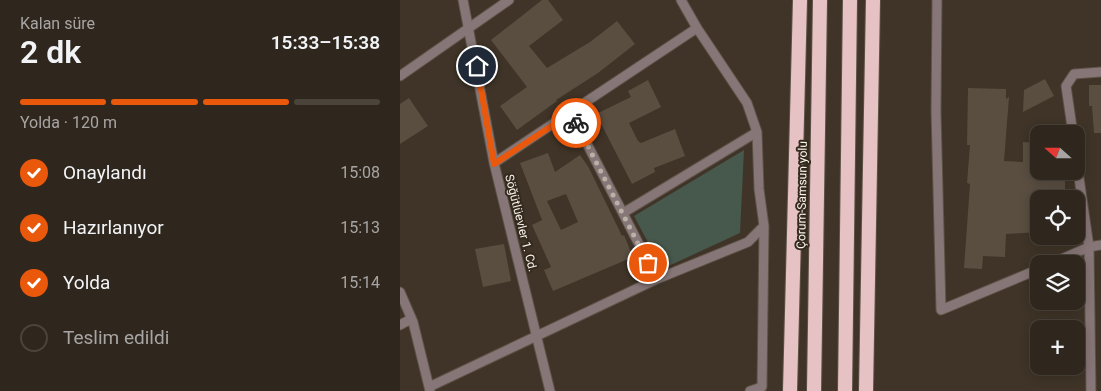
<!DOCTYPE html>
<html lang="tr">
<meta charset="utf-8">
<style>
:root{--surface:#2f271d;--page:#372f26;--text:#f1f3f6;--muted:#a7a5a4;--line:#4a443b;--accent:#ea580c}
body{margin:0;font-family:Roboto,sans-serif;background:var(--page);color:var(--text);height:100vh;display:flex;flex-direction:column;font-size:19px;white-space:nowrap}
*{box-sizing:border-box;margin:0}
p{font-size:16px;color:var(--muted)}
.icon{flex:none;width:28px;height:28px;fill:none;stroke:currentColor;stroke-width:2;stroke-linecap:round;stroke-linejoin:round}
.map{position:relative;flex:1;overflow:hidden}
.details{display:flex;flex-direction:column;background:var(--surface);width:400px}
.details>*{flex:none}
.needle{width:32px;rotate:291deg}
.fabs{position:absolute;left:630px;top:125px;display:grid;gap:10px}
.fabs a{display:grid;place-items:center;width:55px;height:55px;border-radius:10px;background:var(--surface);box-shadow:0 2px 12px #0003,0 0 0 1px var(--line);font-size:25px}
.pin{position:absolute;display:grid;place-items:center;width:42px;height:42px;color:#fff;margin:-21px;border:2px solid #fff;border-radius:50%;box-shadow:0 1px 5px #0007}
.courier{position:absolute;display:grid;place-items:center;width:50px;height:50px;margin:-25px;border:4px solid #ea580c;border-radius:50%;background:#fff;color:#222;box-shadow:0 1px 6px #0007}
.overview em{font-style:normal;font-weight:600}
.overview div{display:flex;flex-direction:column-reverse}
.overview{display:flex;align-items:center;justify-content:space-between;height:85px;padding:0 20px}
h1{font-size:32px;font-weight:600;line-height:38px}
.bar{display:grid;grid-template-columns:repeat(4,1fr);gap:8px 5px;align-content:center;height:60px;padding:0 20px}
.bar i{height:6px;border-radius:4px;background:var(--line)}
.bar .active{background:var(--accent)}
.bar p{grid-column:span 4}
ol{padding:0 20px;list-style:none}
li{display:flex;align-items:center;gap:15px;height:55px}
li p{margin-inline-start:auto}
li .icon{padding:5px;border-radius:50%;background:var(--accent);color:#fff;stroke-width:4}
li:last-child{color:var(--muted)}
li i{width:28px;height:28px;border:2px solid var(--line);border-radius:50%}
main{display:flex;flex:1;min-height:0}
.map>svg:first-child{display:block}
.green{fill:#47584c}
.building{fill:#5a4e41;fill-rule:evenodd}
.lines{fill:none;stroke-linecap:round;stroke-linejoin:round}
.minor-casing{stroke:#5d5246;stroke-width:11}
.trunk-casing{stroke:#5d5246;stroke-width:16}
.minor{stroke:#877677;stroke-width:9}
.trunk{stroke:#e6c2c4;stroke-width:14}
.done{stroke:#b9b0a6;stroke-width:5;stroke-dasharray:0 9}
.route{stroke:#ea580c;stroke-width:6}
.labels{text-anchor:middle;stroke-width:4;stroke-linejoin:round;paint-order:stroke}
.street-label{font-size:12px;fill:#faf2eb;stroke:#342a1e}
</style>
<main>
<section class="details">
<div class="overview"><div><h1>2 dk</h1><p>Kalan süre</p></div><em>15:33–15:38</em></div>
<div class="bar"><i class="active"></i><i class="active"></i><i class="active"></i><i></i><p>Yolda · 120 m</p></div>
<ol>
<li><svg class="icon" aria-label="check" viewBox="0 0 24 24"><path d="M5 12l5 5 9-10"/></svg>Onaylandı<p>15:08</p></li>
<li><svg class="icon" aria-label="check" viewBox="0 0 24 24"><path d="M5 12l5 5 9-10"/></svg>Hazırlanıyor<p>15:13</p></li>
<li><svg class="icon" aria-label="check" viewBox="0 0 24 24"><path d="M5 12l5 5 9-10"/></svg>Yolda<p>15:14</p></li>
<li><i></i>Teslim edildi</li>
</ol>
</section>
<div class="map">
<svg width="701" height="391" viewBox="0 0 701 391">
<rect width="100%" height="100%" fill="#3f3427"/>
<path class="green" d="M 344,150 L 340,233 L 262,269 L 234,216 Z"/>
<path class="building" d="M 142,0 L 148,0 L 163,20 L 129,46 L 147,68 L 190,42 L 217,21 L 235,44 L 198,73 L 156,100 L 157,101 L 117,130 L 100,106 L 127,87 L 91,40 Z
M 645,79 L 654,96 L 623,112 L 624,90 Z
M 248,80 L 261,107 L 229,123 L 238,141 L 241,143 L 275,129 L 285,156 L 254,168 L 255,172 L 232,184 L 196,114 L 231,97 L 228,91 Z
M 689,85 L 701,85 L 701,133 L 694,133 L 692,106 L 689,106 Z
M 568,88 L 606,89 L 606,99 L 609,97 L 604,161 L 623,162 L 623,142 L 639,143 L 639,171 L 665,171 L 665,199 L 639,199 L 639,232 L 606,234 L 605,257 L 583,256 L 582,269 L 564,268 L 570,184 L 567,183 L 570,145 L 567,145 Z
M 9,98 L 28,126 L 0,144 L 0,104 Z
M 148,153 L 155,172 L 180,155 L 189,168 L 222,236 L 224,235 L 233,257 L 153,291 L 144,270 L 151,267 L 132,225 L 142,220 L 120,163 ZM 166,194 L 178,222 L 161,230 L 147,201 Z
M 104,244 L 111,281 L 83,287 L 75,249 Z"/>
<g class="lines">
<g class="minor-casing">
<path id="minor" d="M 63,0 L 94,163 L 150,391
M 537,0 L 536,111 L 541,310 L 639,269
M 297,28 L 347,103 L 357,132 L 359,189 L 364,226 L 362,387 L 350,391
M 0,76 L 109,0
M 171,113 L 257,279
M 673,134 L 666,86 L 674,74 L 701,72
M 676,157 L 689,247 L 691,391
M 94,163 L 297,28 L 281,0
M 223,213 L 357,132
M 650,264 L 689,247 L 701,245
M 0,292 L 13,322 L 30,391
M 0,325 L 11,319
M 29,387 L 257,279 L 348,242 L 364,226"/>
</g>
<g class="trunk-casing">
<path id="trunk" d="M 390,391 L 400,0
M 414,391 L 420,0
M 445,391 L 450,0
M 466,391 L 473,0"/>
</g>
<use href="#minor" class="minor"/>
<use href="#trunk" class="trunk"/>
</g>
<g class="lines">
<path class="done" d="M 176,123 L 248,263"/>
<path class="route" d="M 77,66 L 94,164 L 171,113 L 176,123"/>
</g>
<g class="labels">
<g class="street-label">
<text transform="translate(402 195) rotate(-89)" y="4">Çorum-Samsun yolu</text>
<text transform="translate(121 223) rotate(76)" y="4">Söğütlüevler 1. Cd.</text>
</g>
</g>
</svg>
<div class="fabs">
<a><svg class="needle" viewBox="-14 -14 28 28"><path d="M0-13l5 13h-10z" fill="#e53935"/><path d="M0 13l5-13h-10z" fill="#a7a5a4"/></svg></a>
<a><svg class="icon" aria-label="locate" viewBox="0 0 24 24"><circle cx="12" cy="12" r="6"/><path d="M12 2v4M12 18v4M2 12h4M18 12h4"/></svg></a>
<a><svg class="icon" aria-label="layers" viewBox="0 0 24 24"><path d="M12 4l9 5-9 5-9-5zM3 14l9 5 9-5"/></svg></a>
<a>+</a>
</div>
<div class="pin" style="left:248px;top:263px;background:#ea580c"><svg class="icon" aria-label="bag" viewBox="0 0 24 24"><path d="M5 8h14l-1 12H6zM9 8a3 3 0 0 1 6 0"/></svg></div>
<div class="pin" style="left:77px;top:66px;background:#1f2937"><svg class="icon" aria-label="home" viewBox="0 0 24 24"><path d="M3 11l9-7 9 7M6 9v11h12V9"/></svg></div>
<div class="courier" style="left:176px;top:123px"><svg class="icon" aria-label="bike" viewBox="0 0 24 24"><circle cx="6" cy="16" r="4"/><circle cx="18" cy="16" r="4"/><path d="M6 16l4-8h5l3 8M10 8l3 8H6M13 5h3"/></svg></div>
</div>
</main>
